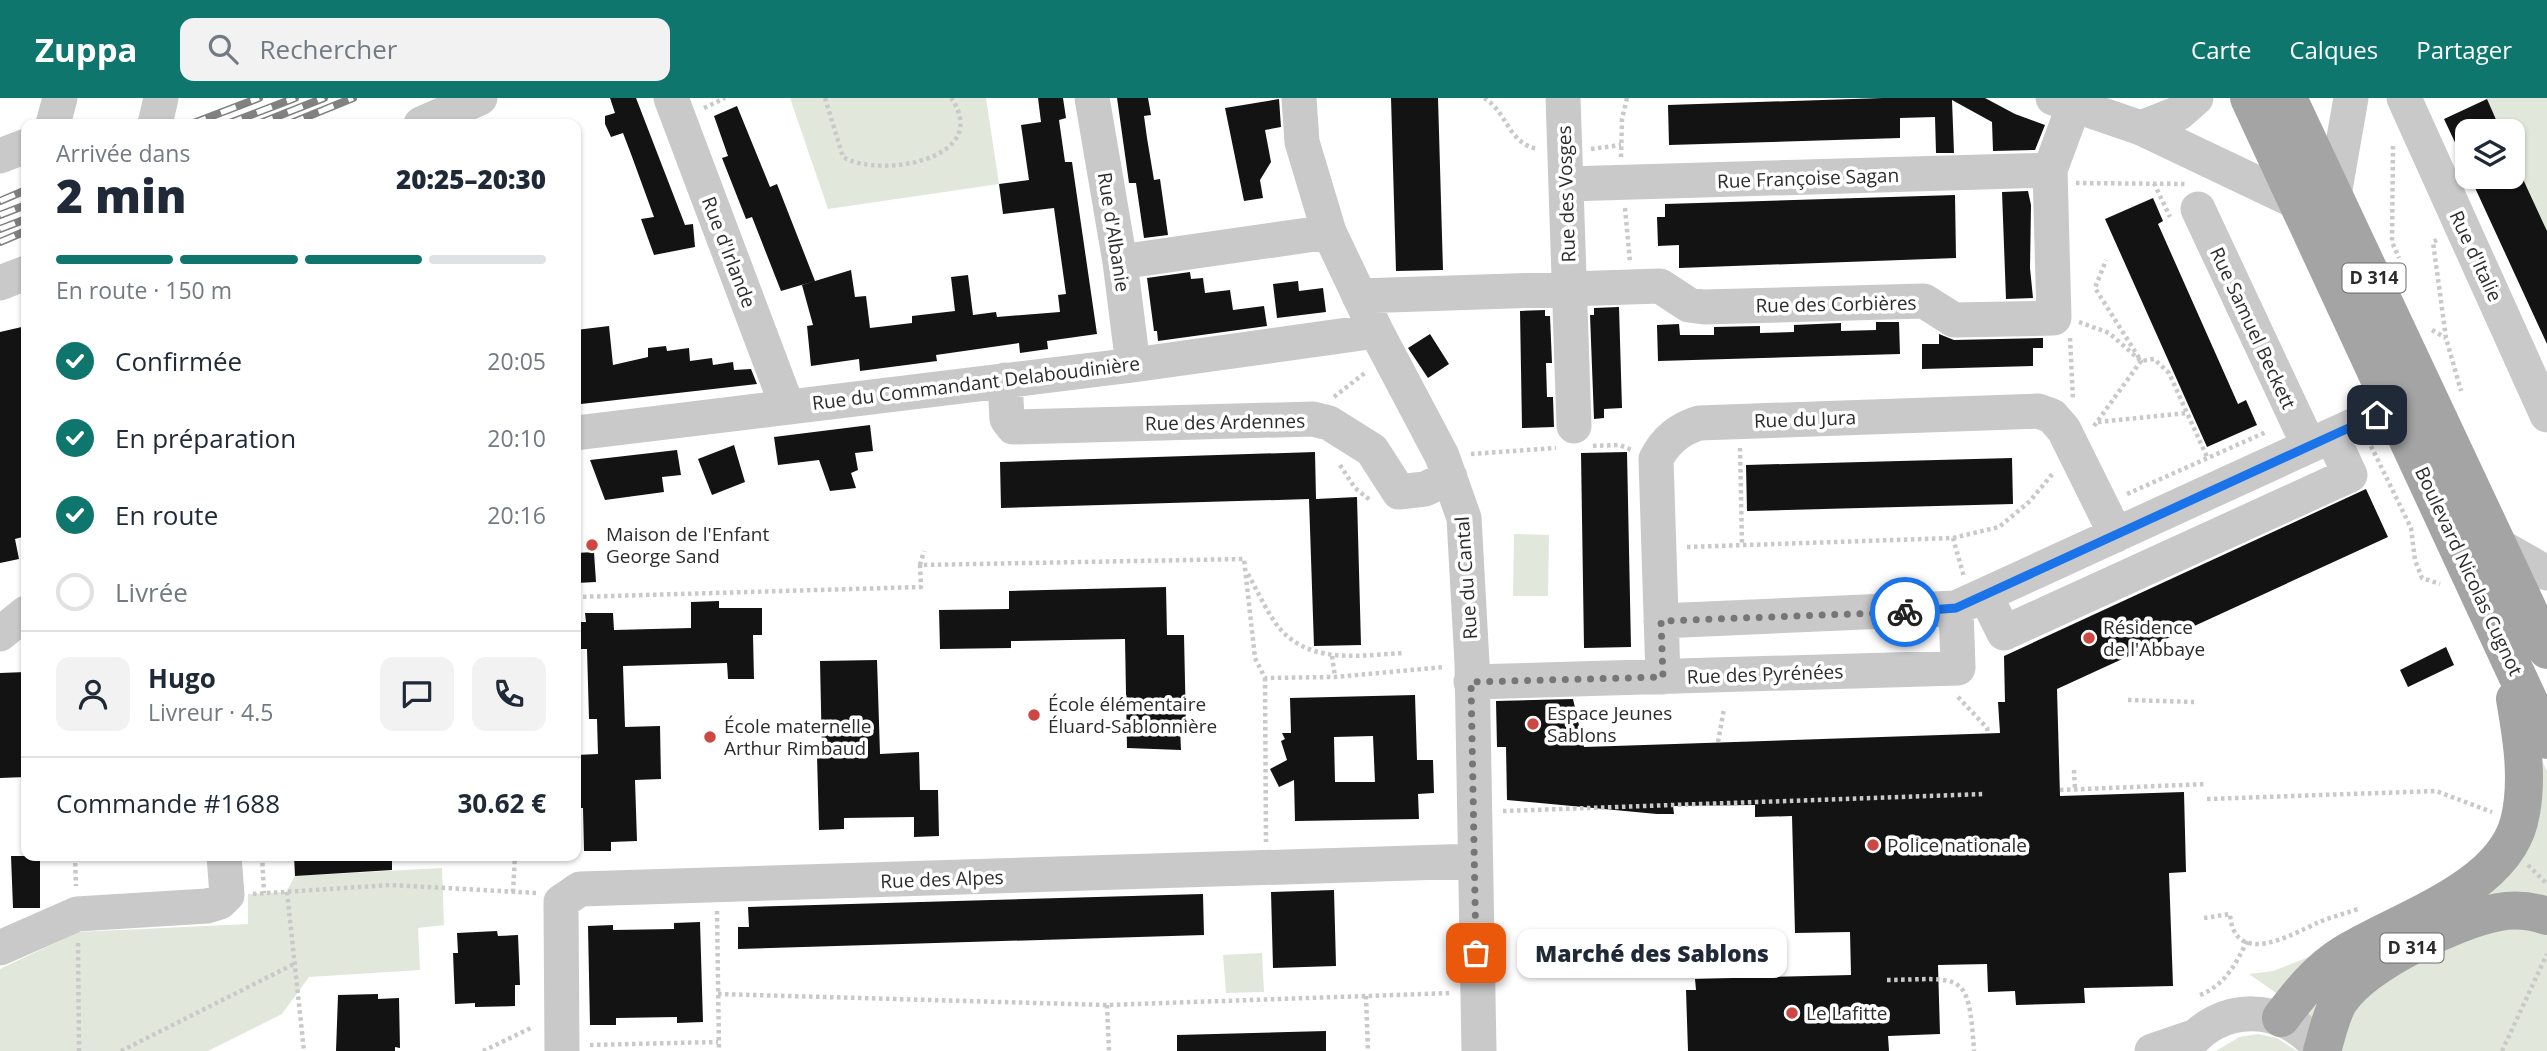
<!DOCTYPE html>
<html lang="fr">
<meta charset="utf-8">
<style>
:root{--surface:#fff;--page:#f2f2f3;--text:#1f2937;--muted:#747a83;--line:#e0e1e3;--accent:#0f766e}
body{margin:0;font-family:"Open Sans",sans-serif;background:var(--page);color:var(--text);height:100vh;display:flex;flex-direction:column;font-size:26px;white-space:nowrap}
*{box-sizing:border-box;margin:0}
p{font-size:23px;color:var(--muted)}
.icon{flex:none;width:38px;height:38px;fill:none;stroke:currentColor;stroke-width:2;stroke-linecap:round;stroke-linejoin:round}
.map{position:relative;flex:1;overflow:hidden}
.side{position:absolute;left:21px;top:21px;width:560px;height:742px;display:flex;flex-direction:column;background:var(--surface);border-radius:14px;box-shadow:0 2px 5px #0004}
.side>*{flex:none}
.tools{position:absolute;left:2455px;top:21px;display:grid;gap:14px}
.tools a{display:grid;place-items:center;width:70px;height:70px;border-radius:14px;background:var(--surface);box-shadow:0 2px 5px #0004;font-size:35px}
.pin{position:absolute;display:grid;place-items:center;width:60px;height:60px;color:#fff;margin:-30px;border-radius:14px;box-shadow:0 4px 10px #0006}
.courier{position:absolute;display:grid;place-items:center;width:70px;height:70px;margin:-35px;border:5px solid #1a73e8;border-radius:50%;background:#fff;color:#222;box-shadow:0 2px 9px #0007}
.bubble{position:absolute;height:49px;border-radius:14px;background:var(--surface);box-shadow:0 2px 5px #0004;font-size:23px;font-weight:800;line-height:49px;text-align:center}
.headline em{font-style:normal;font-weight:800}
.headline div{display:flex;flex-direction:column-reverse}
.headline{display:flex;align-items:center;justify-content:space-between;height:119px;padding:0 35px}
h1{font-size:46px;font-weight:800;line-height:52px}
.bar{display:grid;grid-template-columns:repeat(4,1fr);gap:10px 7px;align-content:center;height:84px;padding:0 35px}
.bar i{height:9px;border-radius:5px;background:var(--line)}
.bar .on{background:var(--accent)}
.bar p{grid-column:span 4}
.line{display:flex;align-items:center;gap:18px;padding:0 35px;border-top:2px solid var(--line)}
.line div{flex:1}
.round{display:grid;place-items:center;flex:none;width:74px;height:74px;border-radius:14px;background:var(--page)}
ol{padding:0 35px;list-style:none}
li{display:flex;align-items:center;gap:21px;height:77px}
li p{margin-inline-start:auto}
li .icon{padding:7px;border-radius:50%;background:var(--accent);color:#fff;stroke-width:4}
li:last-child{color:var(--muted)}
li i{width:38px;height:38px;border:4px solid var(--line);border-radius:50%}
header{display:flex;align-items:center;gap:42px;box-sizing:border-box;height:98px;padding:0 35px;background:var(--accent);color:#fff}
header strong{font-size:33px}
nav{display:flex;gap:38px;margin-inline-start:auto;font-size:24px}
.search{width:490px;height:63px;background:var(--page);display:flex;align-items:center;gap:18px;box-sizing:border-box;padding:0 24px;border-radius:14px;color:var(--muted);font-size:26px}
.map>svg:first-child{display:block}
.green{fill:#e1e8db}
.building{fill:#131313;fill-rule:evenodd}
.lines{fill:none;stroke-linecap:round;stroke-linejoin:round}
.path{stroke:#c9c9c9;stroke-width:4.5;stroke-dasharray:3.5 3.5;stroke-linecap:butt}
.minor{stroke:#c9c9c9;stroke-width:35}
.major{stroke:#a4a4a4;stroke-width:38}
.rail-casing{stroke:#818181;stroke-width:8}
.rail{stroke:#fff;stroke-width:5;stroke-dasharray:16;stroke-linecap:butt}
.done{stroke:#767676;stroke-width:7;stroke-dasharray:0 12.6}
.route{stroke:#1a73e8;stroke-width:9}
.poi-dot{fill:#ce4843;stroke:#fff;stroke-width:2.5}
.labels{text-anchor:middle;stroke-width:7;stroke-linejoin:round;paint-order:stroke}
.shield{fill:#fff;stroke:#6b6b6b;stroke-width:2}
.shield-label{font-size:18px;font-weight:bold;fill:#2c2c2c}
.street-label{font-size:19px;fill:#2c2c2c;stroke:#fff}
.poi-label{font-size:19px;fill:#2c2c2c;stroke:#fff;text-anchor:start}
</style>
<header>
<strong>Zuppa</strong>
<div class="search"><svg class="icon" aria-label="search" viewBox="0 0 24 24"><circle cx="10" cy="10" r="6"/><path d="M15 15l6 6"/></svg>Rechercher</div>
<nav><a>Carte</a><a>Calques</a><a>Partager</a></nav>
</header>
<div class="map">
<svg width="2547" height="953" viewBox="0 0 2547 953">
<rect width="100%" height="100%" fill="#fff"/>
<path class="green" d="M 790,0 L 986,0 L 999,86 L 828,111 Z
M 2486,0 L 2547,0 L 2547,133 L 2513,59 L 2513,33 L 2501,33 Z
M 1514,436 L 1549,437 L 1548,498 L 1513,498 Z
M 2527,633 L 2547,673 L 2547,809 L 2489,807 L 2319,926 L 2303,916 L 2322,891 L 2483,792 Z
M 442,770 L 444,827 L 418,830 L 420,872 L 309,879 L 282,916 L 208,953 L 0,953 L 0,871 L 78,834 L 248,826 L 248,796 L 286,794 L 295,778 Z
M 2488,823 L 2547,827 L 2547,953 L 2339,953 L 2345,909 Z
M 1262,855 L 1264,894 L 1226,895 L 1223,857 Z
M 2319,855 L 2279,897 L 2249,876 L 2273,873 Z
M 2258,936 L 2277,940 L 2297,953 L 2216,953 L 2239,939 Z"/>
<path class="building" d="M 610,0 L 636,0 L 685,127 L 693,126 L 695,149 L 654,157 L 641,121 L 654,119 L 631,56 L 623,35 L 611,39 L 605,26 L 605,18 L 615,15 Z
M 1038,0 L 1063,0 L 1066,20 L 1059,22 L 1065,64 L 1072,64 L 1097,236 L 1047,243 L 1048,251 L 1020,255 L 1019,245 L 936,257 L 937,263 L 860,273 L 859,261 L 811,268 L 807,228 L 813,227 L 802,187 L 851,172 L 855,199 L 866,198 L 870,230 L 912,225 L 912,218 L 955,213 L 951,179 L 968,177 L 973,217 L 996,214 L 997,219 L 1060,214 L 1058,197 L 1066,196 L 1054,110 L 1003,116 L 999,86 L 1029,82 L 1021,27 L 1041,24 Z
M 1117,0 L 1148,0 L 1151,17 L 1144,18 L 1147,40 L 1154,82 L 1160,81 L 1168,137 L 1144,140 L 1136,85 L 1129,85 Z
M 1391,0 L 1438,0 L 1443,172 L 1396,173 Z
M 1883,0 L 1985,0 L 2015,16 L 2045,27 L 2035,52 L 1993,53 L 1992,24 L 1952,2 L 1954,55 L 1936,55 L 1935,19 L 1900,20 L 1900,40 L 1669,47 L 1668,7 Z
M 1279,1 L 1281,29 L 1265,32 L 1271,64 L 1260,82 L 1263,100 L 1244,103 L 1225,10 Z
M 2487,1 L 2501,33 L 2468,33 L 2468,72 L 2444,21 Z
M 737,8 L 770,89 L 777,86 L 815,183 L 781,193 L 752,119 L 746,121 L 722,60 L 728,58 L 714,18 Z
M 2470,79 L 2522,79 L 2547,133 L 2547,246 Z
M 2028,93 L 2031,107 L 2030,170 L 2033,200 L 2006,201 L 2002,94 Z
M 1955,97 L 1956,160 L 1679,170 L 1679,147 L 1658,148 L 1657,119 L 1665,119 L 1665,106 Z
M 2153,100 L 2163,123 L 2158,126 L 2238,306 L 2246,302 L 2257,327 L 2207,349 L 2105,121 Z
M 1190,174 L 1191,181 L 1203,180 L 1205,195 L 1230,192 L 1233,212 L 1264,208 L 1267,228 L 1158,243 L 1157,233 L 1154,233 L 1147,180 Z
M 1298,183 L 1299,193 L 1323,190 L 1326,214 L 1277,220 L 1273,186 Z
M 1619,209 L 1622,310 L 1604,311 L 1604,320 L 1594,321 L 1590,217 L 1594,217 L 1594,210 Z
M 1545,212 L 1545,218 L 1550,218 L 1552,265 L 1546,265 L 1547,299 L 1553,299 L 1554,329 L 1522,330 L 1520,213 Z
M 1876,224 L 1899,224 L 1900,256 L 1658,263 L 1657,227 L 1679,226 L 1680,237 L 1714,237 L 1714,229 L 1760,228 L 1760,235 L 1794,234 L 1794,227 L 1841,225 L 1841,233 L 1876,232 Z
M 26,228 L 26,438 L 15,441 L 19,461 L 0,465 L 0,234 Z
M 609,228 L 613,267 L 648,259 L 648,250 L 666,248 L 667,253 L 689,250 L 690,263 L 712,260 L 713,267 L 733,264 L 734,272 L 751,271 L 757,286 L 581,306 L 581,303 L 576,303 L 576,282 L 579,281 L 576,232 Z
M 1430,236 L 1449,266 L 1428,280 L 1408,250 Z
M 1939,236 L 1954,242 L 2043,240 L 2043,250 L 2033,250 L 2033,268 L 1922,271 L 1922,246 L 1939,246 Z
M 870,327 L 873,353 L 855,355 L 858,372 L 851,375 L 856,390 L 830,393 L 819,362 L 778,367 L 774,339 Z
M 734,347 L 745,384 L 712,397 L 698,361 Z
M 677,352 L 681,377 L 662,379 L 664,394 L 605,402 L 590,362 Z
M 1315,354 L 1316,401 L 1357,399 L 1361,547 L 1314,548 L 1309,401 L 1001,410 L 1000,364 Z
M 1627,354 L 1631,549 L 1584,550 L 1581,355 Z
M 2012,360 L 2013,406 L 1747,413 L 1746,367 Z
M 2366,391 L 2388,439 L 2057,591 L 2060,698 L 2184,694 L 2186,774 L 2169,775 L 2173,888 L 2084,890 L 2085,905 L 2016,907 L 2015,893 L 1988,894 L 1987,866 L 1938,867 L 1940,936 L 1888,938 L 1889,953 L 1688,953 L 1686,892 L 1696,892 L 1695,881 L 1851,877 L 1850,834 L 1795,835 L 1792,718 L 1755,719 L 1755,707 L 1673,708 L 1674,716 L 1657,716 L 1507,702 L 1506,649 L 1497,649 L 1496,603 L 1573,601 L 1584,649 L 2000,635 L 1998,604 L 2005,604 L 2004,558 Z
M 594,454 L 596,484 L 576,485 L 576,455 Z
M 1166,489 L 1167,537 L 1184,537 L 1186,630 L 1180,630 L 1181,652 L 1127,650 L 1125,541 L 1011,543 L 1011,550 L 940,551 L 939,512 L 1009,511 L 1009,493 Z
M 719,503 L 719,510 L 762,510 L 762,537 L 753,537 L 754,581 L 728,581 L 727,565 L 623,568 L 625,629 L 660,628 L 661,681 L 635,682 L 637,743 L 611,744 L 611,753 L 584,753 L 583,710 L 576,710 L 576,657 L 598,656 L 597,621 L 589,621 L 587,551 L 576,551 L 576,524 L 586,524 L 585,515 L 613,515 L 614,532 L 691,530 L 691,504 Z
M 2446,549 L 2454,567 L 2408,589 L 2400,572 Z
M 877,562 L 880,656 L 919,654 L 920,692 L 938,692 L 939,738 L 914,739 L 914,719 L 844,720 L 844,731 L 819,732 L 817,657 L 822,657 L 820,563 Z
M 26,574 L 26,679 L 0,680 L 0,575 Z
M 1415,597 L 1417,662 L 1433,662 L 1434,695 L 1418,696 L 1419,721 L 1295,723 L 1294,682 L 1279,689 L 1270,671 L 1287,662 L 1281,643 L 1285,641 L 1282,635 L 1291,635 L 1290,600 ZM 1373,638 L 1375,684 L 1335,684 L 1334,639 Z
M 11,758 L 40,758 L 40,810 L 13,810 Z
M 294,758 L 392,758 L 392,772 L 295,778 Z
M 1334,792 L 1336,868 L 1273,870 L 1271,794 Z
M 1203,796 L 1204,837 L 738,851 L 738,829 L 749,829 L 748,809 Z
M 700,824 L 703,924 L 677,925 L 677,919 L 616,920 L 616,927 L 590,927 L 588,828 L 613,827 L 613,832 L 674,831 L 674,825 Z
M 497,833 L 498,838 L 518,837 L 520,887 L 515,887 L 515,908 L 475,909 L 475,905 L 455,906 L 453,855 L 458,855 L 457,835 Z
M 378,896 L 378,901 L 399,900 L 400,950 L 395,949 L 395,953 L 336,953 L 338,897 Z
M 1326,933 L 1326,953 L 1177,953 L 1177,937 Z"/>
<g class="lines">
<path class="path" d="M 825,0 L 843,59 C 880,81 994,61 951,0
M 1484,0 C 1507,13 1508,46 1538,51
M 704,10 L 725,0
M 2393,48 L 2392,144 L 2399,160
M 1591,51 L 1621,47
M 1621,59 L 1622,21 L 1627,0
M 2076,85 L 2186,86
M 2154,85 L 2170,119
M 1625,110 L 1630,164
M 2437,142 L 2433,144 L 2446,240 L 2461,293
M 2079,224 L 2109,235 L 2141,263 L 2154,261 L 2169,275 L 2207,359
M 2432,232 L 2446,240
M 2070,240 L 2073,301
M 1334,299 L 1366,274
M 2098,324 L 2187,315
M 2094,328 L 2141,263 L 2095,190 L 2106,162
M 1593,348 L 1619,347 L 1632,352
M 2371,348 L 2411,430 L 2415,462 L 2422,480 L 2440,486
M 1740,350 L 1742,447
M 1471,356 L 1556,350
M 1340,367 L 1355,390 L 1370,402
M 2127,396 L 2266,334
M 1953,440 L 1999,429 L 2030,403 L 2054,374
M 1687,449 L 1953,440 L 1964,479
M 920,467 L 924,453
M 1248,476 C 1258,494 1268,517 1281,532 C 1313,567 1362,557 1404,555
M 576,499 L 921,489 L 920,467 L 1244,461 L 1255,560 L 1265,580 L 1335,579 L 1444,569
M 1332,558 L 1335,579
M 1265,580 L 1266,744
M 1958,599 L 1987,630 L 1988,636
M 2128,602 L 2194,604
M 1718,644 L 1724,611
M 2074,672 L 2075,692
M 2060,692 L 2207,686
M 2207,701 L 2436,693 L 2492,714
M 1503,713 L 1985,696
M 75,758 L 76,788
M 262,758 L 264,795
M 2528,767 L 2546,785
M 287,794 L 304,953
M 513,794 L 515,758
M 253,796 L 390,787 L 538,795
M 717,813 L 719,953
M 2204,820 L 2230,816 C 2234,870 2291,837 2317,825 C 2330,819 2344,816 2358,811
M 78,845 L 79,953
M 1887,882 C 1962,881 1969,871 1974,953
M 718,896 L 1107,907 L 1452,895
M 2200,897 C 2225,887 2236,866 2247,843
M 1366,898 L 1368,953
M 1107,907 L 1109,953
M 590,947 L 718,944
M 121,953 L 294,866
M 483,953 L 533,929
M 2502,953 L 2547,856"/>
<path class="minor" d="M 671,0 L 787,308
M 1092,0 L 1120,164 L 1133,267
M 1299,0 L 1302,44 L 1329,134 L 1376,233 L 1442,358 L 1464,420 L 1472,565 L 1479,953
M 1563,0 L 1574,328
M 2053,0 L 2141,30 L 2301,106
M 2404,0 L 2547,317
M 53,26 L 60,0
M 155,26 L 161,0
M 421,26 L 480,0
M 2141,30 L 2179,15 L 2196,0
M 0,58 L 26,48
M 1566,86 L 2050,72
M 2334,97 L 2351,0
M 2198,111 L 2309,348
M 1120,164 L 1329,134
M 0,185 L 26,175
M 1359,198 L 1660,188 L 1689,207 L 1704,209 L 1924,203 L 1954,222 L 2054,220 L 2050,72 L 2074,7
M 1005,282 L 1007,321 L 1013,329 L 1313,321 L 1329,325 L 1372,352 L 1399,394 L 1425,391 L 1450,379
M 576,335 L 1133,267 L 1376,233
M 2501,449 L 2547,475
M 1985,497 L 2004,535 L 2350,377 L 2332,338
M 1661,523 L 1956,510 L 2394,309
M 0,536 L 26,515
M 1663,579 L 1656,361 C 1665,343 1679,331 1699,325 L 2038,313 L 2052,318 L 2064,332 L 2116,437
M 1471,584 L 1958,570 L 1956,510
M 0,850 L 77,816 L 207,808 L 220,804 L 227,797 L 224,758
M 562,953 L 561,804 L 580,791 L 1475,763
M 2152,953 L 2196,938
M 2184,953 C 2217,902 2288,905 2321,953"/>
<path class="major" d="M 2249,0 L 2547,642
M 2288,0 L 2547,552
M 2281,920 C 2299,896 2318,872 2344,856 C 2399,822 2501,792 2519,724 C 2529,684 2522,641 2515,601
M 2322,953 C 2327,937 2331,916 2340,902 C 2366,865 2455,822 2499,814 C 2515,811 2532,813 2547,818"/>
<g class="rail-casing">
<path id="rail" d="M 191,26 L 259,0
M 227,26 L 295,0
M 258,26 L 324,0
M 289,26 L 353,0
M 0,103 L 26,92
M 0,117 L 26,107
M 0,131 L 26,121
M 0,144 L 26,133"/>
</g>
<use href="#rail" class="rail"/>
</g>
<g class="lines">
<path class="done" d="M 1476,855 L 1471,584 L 1663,579 L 1661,523 L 1905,514"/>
<path class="route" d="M 1905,514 L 1956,510 L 2377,317"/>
</g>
<g class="poi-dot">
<circle cx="592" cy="447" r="7"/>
<circle cx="2089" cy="540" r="7"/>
<circle cx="1034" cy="617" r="7"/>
<circle cx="1533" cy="626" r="7"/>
<circle cx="710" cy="639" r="7"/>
<circle cx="1873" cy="747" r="7"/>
<circle cx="1792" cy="915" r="7"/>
</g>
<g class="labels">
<g class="shield">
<rect x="2342.5" y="165.5" width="63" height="29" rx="5"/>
<rect x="2380.5" y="835.5" width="63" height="29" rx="5"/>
</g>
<g class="shield-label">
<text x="2374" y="186">D 314</text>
<text x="2412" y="856">D 314</text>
</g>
<g class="street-label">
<text transform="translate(1808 80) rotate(-2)" y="7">Rue Françoise Sagan</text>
<text transform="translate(1566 96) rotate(-92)" y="7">Rue des Vosges</text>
<text transform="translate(1114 134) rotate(81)" y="7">Rue d'Albanie</text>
<text transform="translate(729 154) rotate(69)" y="7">Rue d'Irlande</text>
<text transform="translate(2476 158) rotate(65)" y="7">Rue d'Italie</text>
<text transform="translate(1836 206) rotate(-1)" y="7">Rue des Corbières</text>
<text transform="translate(2253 230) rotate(65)" y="7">Rue Samuel Beckett</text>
<text transform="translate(976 285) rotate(-7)" y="7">Rue du Commandant Delaboudinière</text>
<text transform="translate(1805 321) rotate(-2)" y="7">Rue du Jura</text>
<text transform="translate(1225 324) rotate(-1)" y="7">Rue des Ardennes</text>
<text transform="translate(2469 473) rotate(65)" y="7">Boulevard Nicolas Cugnot</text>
<text transform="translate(1466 480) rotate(-94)" y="7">Rue du Cantal</text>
<text transform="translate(1765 576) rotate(-2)" y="7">Rue des Pyrénées</text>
<text transform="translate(942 781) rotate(-2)" y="7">Rue des Alpes</text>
</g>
<g class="poi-label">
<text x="606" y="443">Maison de l'Enfant<tspan x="606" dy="22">George Sand</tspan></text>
<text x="2103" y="536">Résidence<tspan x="2103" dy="22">de l'Abbaye</tspan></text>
<text x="1048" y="613">École élémentaire<tspan x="1048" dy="22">Éluard-Sablonnière</tspan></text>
<text x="1547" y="622">Espace Jeunes<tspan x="1547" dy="22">Sablons</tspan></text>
<text x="724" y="635">École maternelle<tspan x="724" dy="22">Arthur Rimbaud</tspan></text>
<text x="1887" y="754">Police nationale</text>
<text x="1806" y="922">Le Lafitte</text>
</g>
</g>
</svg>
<div class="tools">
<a><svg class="icon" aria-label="layers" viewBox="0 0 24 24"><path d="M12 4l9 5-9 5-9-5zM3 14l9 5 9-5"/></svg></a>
</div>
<div class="pin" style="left:1476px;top:855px;background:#ea580c"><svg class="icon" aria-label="bag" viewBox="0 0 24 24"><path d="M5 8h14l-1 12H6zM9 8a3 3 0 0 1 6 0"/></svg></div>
<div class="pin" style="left:2377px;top:317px;background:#1f2937"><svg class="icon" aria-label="home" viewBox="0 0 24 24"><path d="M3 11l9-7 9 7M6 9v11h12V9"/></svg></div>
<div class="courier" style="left:1905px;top:514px"><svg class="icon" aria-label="bike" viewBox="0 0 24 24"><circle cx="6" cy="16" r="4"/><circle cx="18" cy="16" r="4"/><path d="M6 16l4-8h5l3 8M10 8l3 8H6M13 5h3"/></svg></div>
<div class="bubble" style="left:1517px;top:831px;width:270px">Marché des Sablons</div>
<section class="side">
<div class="headline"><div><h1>2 min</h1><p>Arrivée dans</p></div><em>20:25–20:30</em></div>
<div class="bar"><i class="on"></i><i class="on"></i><i class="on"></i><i></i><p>En route · 150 m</p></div>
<ol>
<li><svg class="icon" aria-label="check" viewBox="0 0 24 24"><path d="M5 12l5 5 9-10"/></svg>Confirmée<p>20:05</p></li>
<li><svg class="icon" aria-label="check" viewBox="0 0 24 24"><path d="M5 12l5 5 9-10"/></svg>En préparation<p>20:10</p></li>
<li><svg class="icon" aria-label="check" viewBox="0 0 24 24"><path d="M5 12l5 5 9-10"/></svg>En route<p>20:16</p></li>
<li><i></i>Livrée</li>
</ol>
<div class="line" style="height:126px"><a class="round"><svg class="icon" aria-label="person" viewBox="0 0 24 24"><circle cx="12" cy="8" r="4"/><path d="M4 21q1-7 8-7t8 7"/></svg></a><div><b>Hugo</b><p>Livreur · 4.5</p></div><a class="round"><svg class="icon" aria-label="chat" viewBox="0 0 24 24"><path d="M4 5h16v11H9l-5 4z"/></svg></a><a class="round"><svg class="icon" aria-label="phone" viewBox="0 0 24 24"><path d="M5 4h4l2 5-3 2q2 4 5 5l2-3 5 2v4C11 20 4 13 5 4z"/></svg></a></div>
<div class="line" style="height:91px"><div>Commande #1688</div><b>30.62 €</b></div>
</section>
</div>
